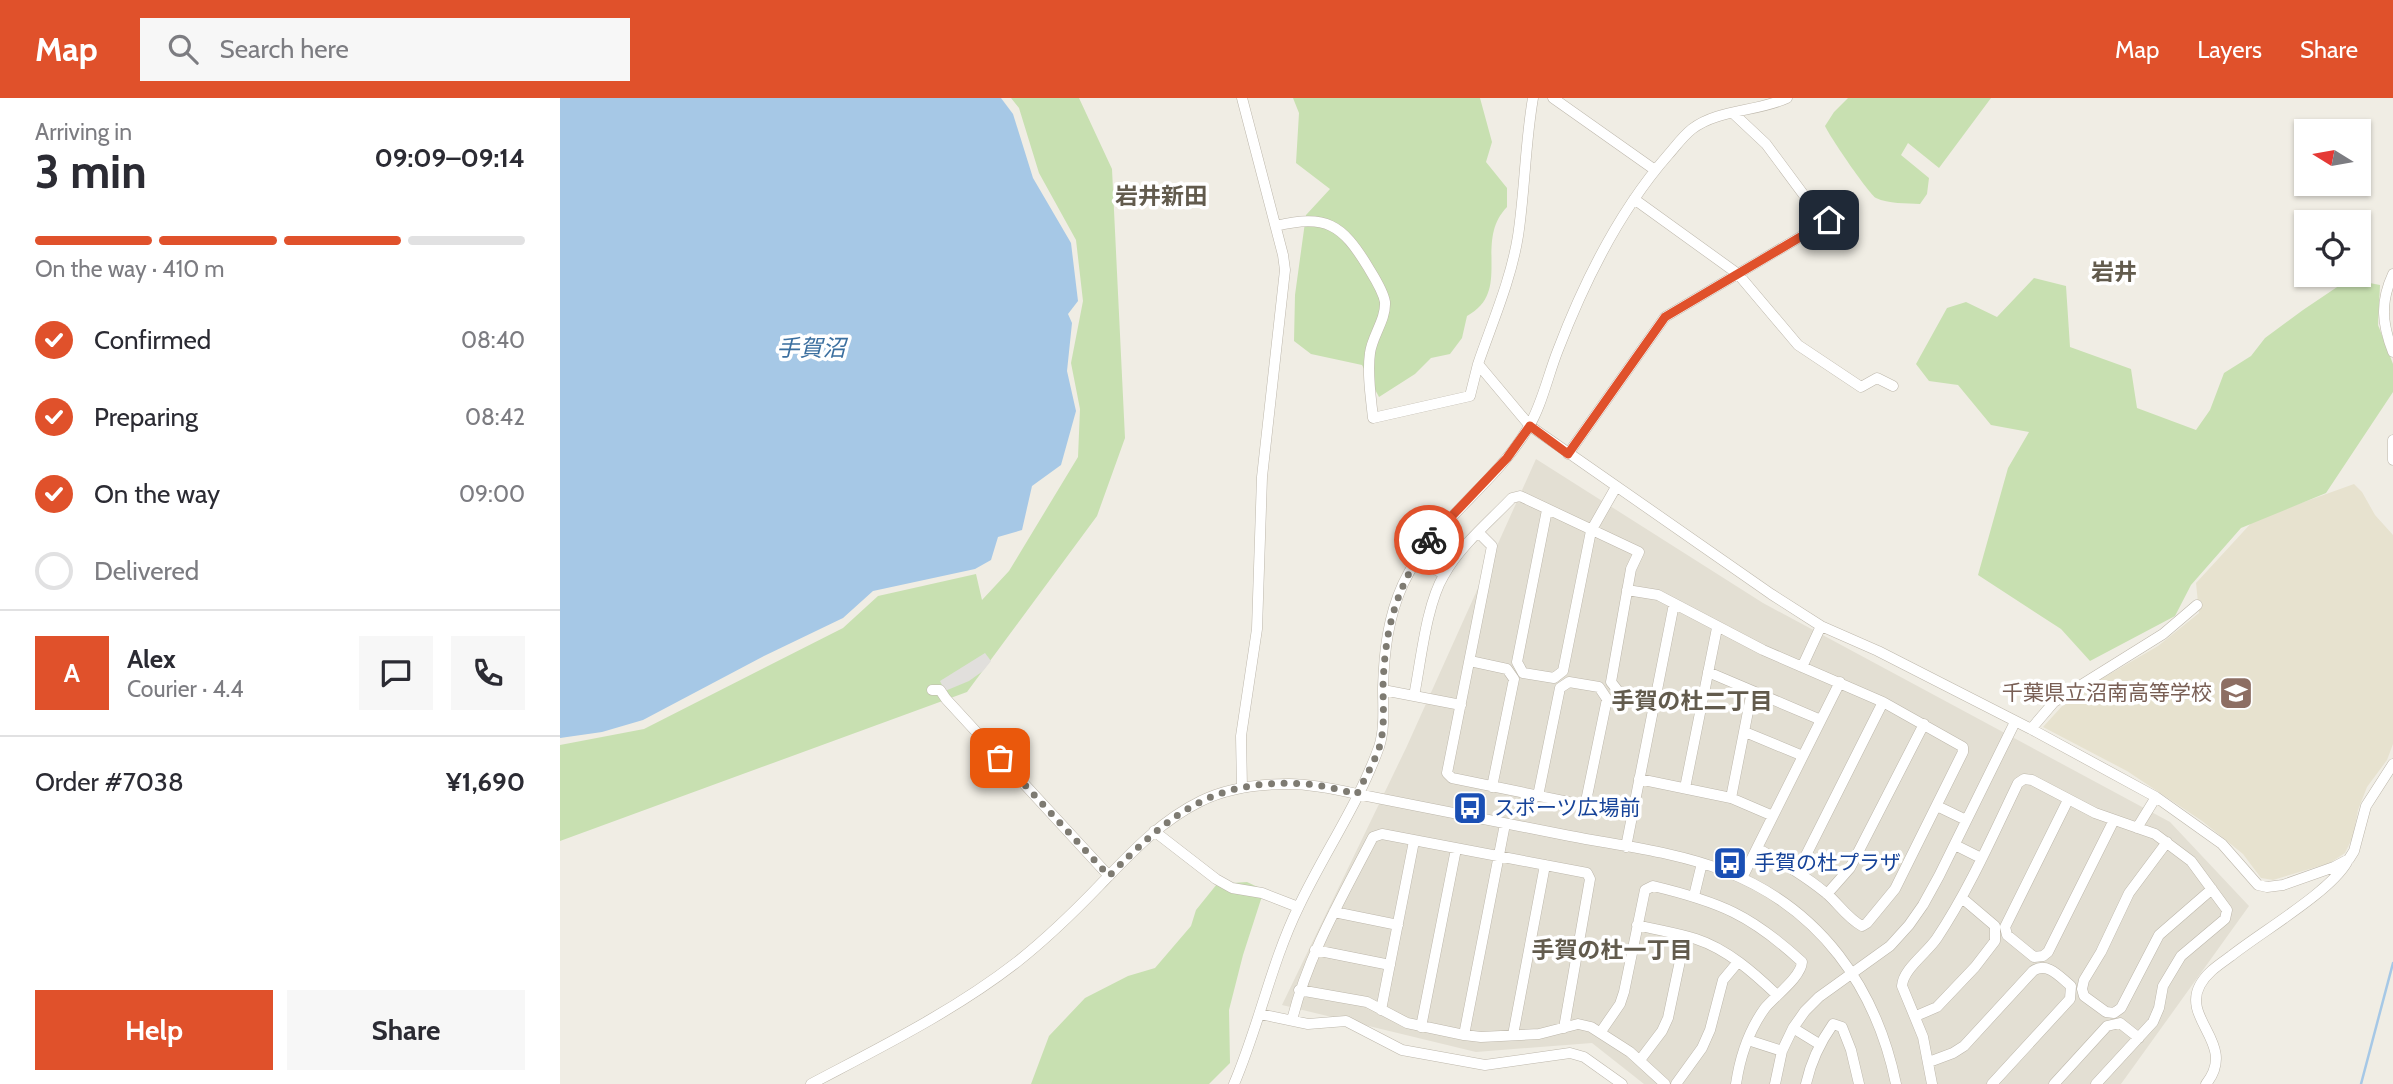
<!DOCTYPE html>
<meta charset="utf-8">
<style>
:root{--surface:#fff;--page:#f7f7f7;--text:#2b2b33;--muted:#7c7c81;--line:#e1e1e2;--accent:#e0512b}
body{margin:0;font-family:Cabin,"Noto Sans JP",sans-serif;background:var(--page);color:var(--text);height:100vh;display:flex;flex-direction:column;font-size:26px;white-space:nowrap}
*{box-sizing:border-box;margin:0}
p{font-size:23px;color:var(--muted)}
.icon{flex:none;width:38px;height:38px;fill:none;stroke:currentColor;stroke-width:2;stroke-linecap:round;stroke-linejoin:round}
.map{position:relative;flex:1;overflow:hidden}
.details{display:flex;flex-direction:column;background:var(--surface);width:560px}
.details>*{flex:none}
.needle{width:46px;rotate:281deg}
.controls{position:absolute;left:1734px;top:21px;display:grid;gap:14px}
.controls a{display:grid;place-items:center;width:77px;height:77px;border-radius:0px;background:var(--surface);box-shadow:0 2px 5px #0004;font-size:35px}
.pin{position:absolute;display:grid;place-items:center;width:60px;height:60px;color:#fff;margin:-30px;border-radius:14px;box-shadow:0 4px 10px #0006}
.courier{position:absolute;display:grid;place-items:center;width:70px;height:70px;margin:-35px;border:5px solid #e0512b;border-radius:50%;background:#fff;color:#222;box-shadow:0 2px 9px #0007}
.head em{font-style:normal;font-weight:800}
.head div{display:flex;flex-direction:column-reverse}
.head{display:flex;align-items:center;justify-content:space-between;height:119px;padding:0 35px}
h1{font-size:46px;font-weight:800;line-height:52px}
.bar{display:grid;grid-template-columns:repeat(4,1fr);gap:10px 7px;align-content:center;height:84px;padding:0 35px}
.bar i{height:9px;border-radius:5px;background:var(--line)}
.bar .on{background:var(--accent)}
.bar p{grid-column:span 4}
.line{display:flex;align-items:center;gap:18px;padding:0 35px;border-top:2px solid var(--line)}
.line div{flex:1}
.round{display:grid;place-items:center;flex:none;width:74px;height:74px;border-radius:0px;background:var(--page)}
ol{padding:0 35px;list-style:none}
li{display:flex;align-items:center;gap:21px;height:77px}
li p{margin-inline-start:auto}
li .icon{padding:7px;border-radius:50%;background:var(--accent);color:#fff;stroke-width:4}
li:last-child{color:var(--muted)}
li i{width:38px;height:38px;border:4px solid var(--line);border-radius:50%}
.cta{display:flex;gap:14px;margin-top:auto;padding:14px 35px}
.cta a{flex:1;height:80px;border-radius:0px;background:var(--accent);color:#fff;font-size:28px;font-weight:800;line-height:80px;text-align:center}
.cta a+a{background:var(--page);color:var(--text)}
header{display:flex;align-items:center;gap:42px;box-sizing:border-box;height:98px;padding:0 35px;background:var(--accent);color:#fff}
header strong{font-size:33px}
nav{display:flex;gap:38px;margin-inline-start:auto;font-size:24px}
.search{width:490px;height:63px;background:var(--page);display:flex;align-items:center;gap:18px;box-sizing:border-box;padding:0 24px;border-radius:0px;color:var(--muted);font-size:26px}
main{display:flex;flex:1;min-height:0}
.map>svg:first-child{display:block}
.residential{fill:#e3dfd3}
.education{fill:#e7e2cf}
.green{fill:#c8e0b1}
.parking{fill:#e1dfdc}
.water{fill:#a6c8e6}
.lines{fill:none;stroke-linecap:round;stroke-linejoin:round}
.stream{stroke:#a6c8e6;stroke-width:2.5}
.minor-casing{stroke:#bdb7ab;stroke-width:11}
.minor{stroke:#fff;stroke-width:10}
.done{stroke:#7e7b72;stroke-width:7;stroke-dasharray:0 12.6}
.route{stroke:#e0512b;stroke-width:9}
.labels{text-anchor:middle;stroke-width:7;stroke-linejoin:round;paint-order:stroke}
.education-label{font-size:21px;fill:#785e54;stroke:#fff;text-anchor:end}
.transit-label{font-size:21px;fill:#164399;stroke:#fff;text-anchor:start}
.neighbourhood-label{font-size:23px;font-weight:bold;fill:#625b4d;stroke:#fff}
.water-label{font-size:23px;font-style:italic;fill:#3b6f9f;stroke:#fff}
</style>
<header>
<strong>Map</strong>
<div class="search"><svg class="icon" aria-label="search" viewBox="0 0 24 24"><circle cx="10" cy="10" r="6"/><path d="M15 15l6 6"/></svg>Search here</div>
<nav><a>Map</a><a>Layers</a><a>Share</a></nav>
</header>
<main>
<section class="details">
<div class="head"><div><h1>3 min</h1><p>Arriving in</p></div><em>09:09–09:14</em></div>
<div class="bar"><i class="on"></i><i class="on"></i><i class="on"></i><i></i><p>On the way · 410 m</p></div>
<ol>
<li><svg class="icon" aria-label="check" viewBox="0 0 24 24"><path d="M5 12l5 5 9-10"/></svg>Confirmed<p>08:40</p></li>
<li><svg class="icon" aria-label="check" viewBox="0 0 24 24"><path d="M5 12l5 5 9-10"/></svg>Preparing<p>08:42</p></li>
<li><svg class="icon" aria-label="check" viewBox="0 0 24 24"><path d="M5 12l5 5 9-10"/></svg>On the way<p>09:00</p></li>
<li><i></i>Delivered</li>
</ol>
<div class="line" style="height:126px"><b class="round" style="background:var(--accent);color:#fff">A</b><div><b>Alex</b><p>Courier · 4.4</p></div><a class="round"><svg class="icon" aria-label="chat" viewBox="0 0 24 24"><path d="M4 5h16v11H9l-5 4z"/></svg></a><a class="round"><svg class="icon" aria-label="phone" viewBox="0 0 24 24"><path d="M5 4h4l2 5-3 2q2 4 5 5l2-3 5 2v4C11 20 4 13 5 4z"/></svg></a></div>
<div class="line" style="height:91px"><div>Order #7038</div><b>¥1,690</b></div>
<div class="cta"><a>Help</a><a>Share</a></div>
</section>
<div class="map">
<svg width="1833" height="986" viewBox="0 0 1833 986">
<rect width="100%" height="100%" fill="#f0ede4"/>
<path class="residential" d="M 976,361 L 1203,505 L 1610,724 L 1689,808 L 1561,986 L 1084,986 L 1032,945 L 916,954 L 722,907 L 847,648 Z"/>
<path class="education" d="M 1794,386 L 1802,394 L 1815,417 L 1833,437 L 1833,646 L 1827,662 L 1807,689 L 1798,712 L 1793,739 L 1785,755 L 1770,765 L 1713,782 L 1701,780 L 1683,756 L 1642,723 L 1567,673 L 1483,629 L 1504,606 L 1536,584 L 1598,548 L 1639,515 L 1636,485 L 1694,422 Z"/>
<path class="green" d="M 451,0 L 519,0 L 552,71 L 565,340 L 537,418 L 407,594 L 0,743 L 0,647 L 84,631 L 283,530 L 318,498 L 416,476 L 422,502 L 449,473 L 518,359 L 520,311 L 511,265 L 523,203 L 516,142 L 479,75 L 459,10 Z
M 733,0 L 920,0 L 932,44 L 926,64 L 947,90 L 947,109 C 913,144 953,193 907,218 L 902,240 L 890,256 L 871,260 L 855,276 L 819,299 L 802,267 L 751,256 L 734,243 L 735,197 L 746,117 L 770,91 L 736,65 L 739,15 Z
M 1288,0 L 1431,0 L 1379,70 L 1348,45 L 1341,57 L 1369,80 L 1367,96 L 1360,106 C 1347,105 1328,106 1316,100 C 1309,96 1270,39 1265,28 L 1274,14 Z
M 1474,180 L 1506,188 L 1510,249 L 1571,271 L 1577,310 L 1636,332 L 1650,312 L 1664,275 L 1691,258 L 1705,240 L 1743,212 L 1789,181 L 1820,187 L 1818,227 L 1833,266 L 1833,294 L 1766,395 L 1681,430 L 1631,487 L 1615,518 L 1530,563 L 1501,531 L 1418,477 L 1448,370 L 1469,334 L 1431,327 L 1398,287 L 1369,283 L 1356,266 L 1387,210 L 1406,204 L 1437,219 Z
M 687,784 L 704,792 L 683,857 L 669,912 L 670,965 L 649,986 L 471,986 L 489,938 L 525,900 L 568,878 L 595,870 L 631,828 L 636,812 L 657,786 Z"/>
<path class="parking" d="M 425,555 L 431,563 L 423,573 L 409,583 L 385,593 L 380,583 Z"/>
<path class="water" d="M 0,0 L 441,0 L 453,16 L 473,80 L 511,145 L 518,203 L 508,216 L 512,225 L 507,273 L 516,313 L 501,367 L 472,388 L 462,432 L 438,439 L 431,462 L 415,471 L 313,493 L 283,520 L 204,558 L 83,622 L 42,634 L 0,640 Z"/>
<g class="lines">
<path class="stream" d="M 1801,986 L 1833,865"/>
<g class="minor-casing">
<path id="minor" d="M 682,0 L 723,157 L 725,172 L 702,379 L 697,531 L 681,638 L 682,690
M 993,0 L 1095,72
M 1074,101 L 1178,176 L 1238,247 L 1301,289 L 1317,280 L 1333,288
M 716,128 C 766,116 782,126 808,169 C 814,179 823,192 825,204 C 826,222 812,238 810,255 C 807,276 811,300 813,320 L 910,298 L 918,266 L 970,328 L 1211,496 L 1261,528 L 1318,553 L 1471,631 L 1596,699 L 1662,746 L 1698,787 L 1707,789 L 1723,787 L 1774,769 L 1789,761 L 1794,753 L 1806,708 L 1833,666
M 1833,176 C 1820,204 1822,226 1833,254
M 918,266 C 932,225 951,182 958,138 C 965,92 965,46 973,0
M 1833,342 L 1833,362
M 1008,356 L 1105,219 L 1269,122 L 1252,108 L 1206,46 L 1174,16
M 987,412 L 957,564 L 963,575 L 994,580 L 1003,573 L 1031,433 L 1056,389
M 919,435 L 932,448 L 887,675 L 892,680 L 1072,717
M 856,461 L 884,476
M 1067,492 L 1098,497 L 1203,552 L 1323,604 L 1403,649 L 1403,654 L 1335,791 L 1307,825 L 1302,828 C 1287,820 1278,805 1266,795 C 1244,777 1221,764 1197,750
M 910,563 L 947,571 L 954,581 L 932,689
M 1242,569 L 1261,528
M 1148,574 L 1261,622
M 372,592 L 380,592 L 386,601 L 549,778
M 823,592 L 901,607
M 854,598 C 861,563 866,507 884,477 C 900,448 929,424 952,400 L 960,398 L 1079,454 L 1071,471 L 1051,584 L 1058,593 L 1094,601
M 1471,631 L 1494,604 L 1603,536 L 1637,507
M 1185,634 L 1243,658
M 1079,681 L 1171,700 L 1213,718
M 1125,690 L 1157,530
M 978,698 L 1000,590 L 1009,584 L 1039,589 L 1047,601 L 1025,708
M 1171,700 L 1192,593
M 1508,702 L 1445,829 L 1447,837 L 1474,859 L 1483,858 L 1488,854 L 1554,722
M 1377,708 L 1406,722
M 1577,730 L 1596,699
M 594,733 L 656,781 L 672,790 L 702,795 L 738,809
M 1607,744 L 1569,795 L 1541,854 L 1524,882 L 1522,891 L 1524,898 L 1546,914 L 1554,915 L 1561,910 L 1599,837 L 1652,791
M 1395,747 L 1421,760
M 1066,749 L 1114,506
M 1238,773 L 1323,604
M 1182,780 L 1280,584
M 1267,796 L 1290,770 L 1364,626
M 1134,798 L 1142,765
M 774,814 L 838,827
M 1077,827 C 1097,832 1117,835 1136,841 C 1167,851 1194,875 1217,897
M 755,852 L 830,867
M 739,892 L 807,904 L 847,925 L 904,937 L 921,939 L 979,936 L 1018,926 L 1031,929 L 1070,954 L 1105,986
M 821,912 L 854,743
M 700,916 L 748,926 L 786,923 L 842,952 L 925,967 L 1010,955 L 1024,959 L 1062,986
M 1356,918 L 1377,909 L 1415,869 L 1435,843 L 1435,828 L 1402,800
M 732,922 C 748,857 782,799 813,739 L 822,736 L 1027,775 L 1030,781 L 1004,930
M 861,929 L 896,751
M 1233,930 L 1259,946
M 1040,935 L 1060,906 L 1064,894 L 1085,792 L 1093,788 C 1160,804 1191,817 1242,864 C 1241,879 1215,898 1205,910 C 1189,932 1180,959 1176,986
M 904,937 L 945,726
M 953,937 L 985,767
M 1188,942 L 1222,953
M 1080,962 L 1102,933 L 1108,920 L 1125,839
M 1369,964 L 1393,955 L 1404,948 L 1473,873 C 1487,863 1500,879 1511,888 L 1510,901 L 1432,986
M 251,986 C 321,949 394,913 457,864 C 486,841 513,815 539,788 C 570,756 600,723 641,703 C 667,690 700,686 729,686 C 752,686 775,691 797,696 C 868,710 939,724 1010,738 C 1062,748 1117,754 1165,773 C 1260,810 1316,889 1336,986
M 674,986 C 699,928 711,865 739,808 C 764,755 799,705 819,649 C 825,631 823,609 823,590 C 824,554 828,519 843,486 C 872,424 934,388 968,330 C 982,307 988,277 998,252 C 1024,184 1059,113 1108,57 C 1115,49 1123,38 1132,31 C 1158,11 1197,14 1227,0
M 1116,986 L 1142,950 L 1150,932 L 1163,882 L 1178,864
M 1215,986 L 1222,953 L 1233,930 L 1245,913 L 1259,899 L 1330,848 L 1349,827 L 1363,807 L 1379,778 L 1455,624
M 1246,986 C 1251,963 1259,946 1273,926 L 1282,929 L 1291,952 L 1299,986
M 1372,986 L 1363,939 L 1342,888 C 1343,871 1367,855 1377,840 C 1409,792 1433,737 1458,685 L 1464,681 L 1472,682 L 1535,715 L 1595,736 L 1631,763 L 1667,812 L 1665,821 L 1621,858 L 1603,888 L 1599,910 L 1593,924 L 1536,986
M 1494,986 L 1547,928 L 1560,925 L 1579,940
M 1646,986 C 1678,946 1621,922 1640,887 C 1647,874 1660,866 1671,858 C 1701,834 1770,794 1787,764"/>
</g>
<use href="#minor" class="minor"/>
</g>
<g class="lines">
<path class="done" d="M 440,660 L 549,778 C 610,716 653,680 745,686 C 762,687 780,692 797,696 C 805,680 815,663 820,647 C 825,628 823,607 823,588 C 825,530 836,490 869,442"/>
<path class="route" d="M 869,442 L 947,360 L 970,328 L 1008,356 L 1105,219 L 1269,122"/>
</g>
<defs>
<g id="school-square" transform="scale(1.75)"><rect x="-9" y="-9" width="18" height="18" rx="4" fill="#8d6e63" stroke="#fff"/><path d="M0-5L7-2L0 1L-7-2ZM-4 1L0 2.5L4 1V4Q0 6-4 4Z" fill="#fff"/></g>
<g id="bus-square" transform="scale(1.75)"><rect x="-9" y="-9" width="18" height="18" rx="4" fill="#1a4fb4" stroke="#fff"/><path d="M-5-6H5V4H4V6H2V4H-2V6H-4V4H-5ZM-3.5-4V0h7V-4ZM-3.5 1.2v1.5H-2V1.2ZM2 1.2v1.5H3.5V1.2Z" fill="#fff"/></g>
</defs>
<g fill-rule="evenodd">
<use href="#school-square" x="1676" y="595"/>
<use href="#bus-square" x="910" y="710"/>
<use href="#bus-square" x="1170" y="765"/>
</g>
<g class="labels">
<g class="education-label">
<text x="1652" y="602">千葉県立沼南高等学校</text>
</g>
<g class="transit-label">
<text x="934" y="717">スポーツ広場前</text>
<text x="1194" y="772">手賀の杜プラザ</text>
</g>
<g class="neighbourhood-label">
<text x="601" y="106">岩井新田</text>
<text x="1554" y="182">岩井</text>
<text x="1132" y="611">手賀の杜二丁目</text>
<text x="1052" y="860">手賀の杜一丁目</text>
</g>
<g class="water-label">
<text x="251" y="258">手賀沼</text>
</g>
</g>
</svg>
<div class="controls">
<a><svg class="needle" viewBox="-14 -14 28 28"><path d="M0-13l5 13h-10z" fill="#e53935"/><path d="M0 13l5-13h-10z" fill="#7c7c81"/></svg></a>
<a><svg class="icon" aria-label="locate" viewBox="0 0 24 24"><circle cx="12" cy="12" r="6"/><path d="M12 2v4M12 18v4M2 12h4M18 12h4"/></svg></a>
</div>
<div class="pin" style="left:440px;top:660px;background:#ea580c"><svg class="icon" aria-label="bag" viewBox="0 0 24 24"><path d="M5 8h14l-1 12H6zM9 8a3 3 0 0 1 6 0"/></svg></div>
<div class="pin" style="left:1269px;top:122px;background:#1f2937"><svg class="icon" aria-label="home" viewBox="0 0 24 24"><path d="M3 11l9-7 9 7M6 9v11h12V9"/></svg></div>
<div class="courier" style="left:869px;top:442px"><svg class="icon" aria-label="bike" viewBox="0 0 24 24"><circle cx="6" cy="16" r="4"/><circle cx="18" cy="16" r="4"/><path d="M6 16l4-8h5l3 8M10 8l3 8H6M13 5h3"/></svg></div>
</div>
</main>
